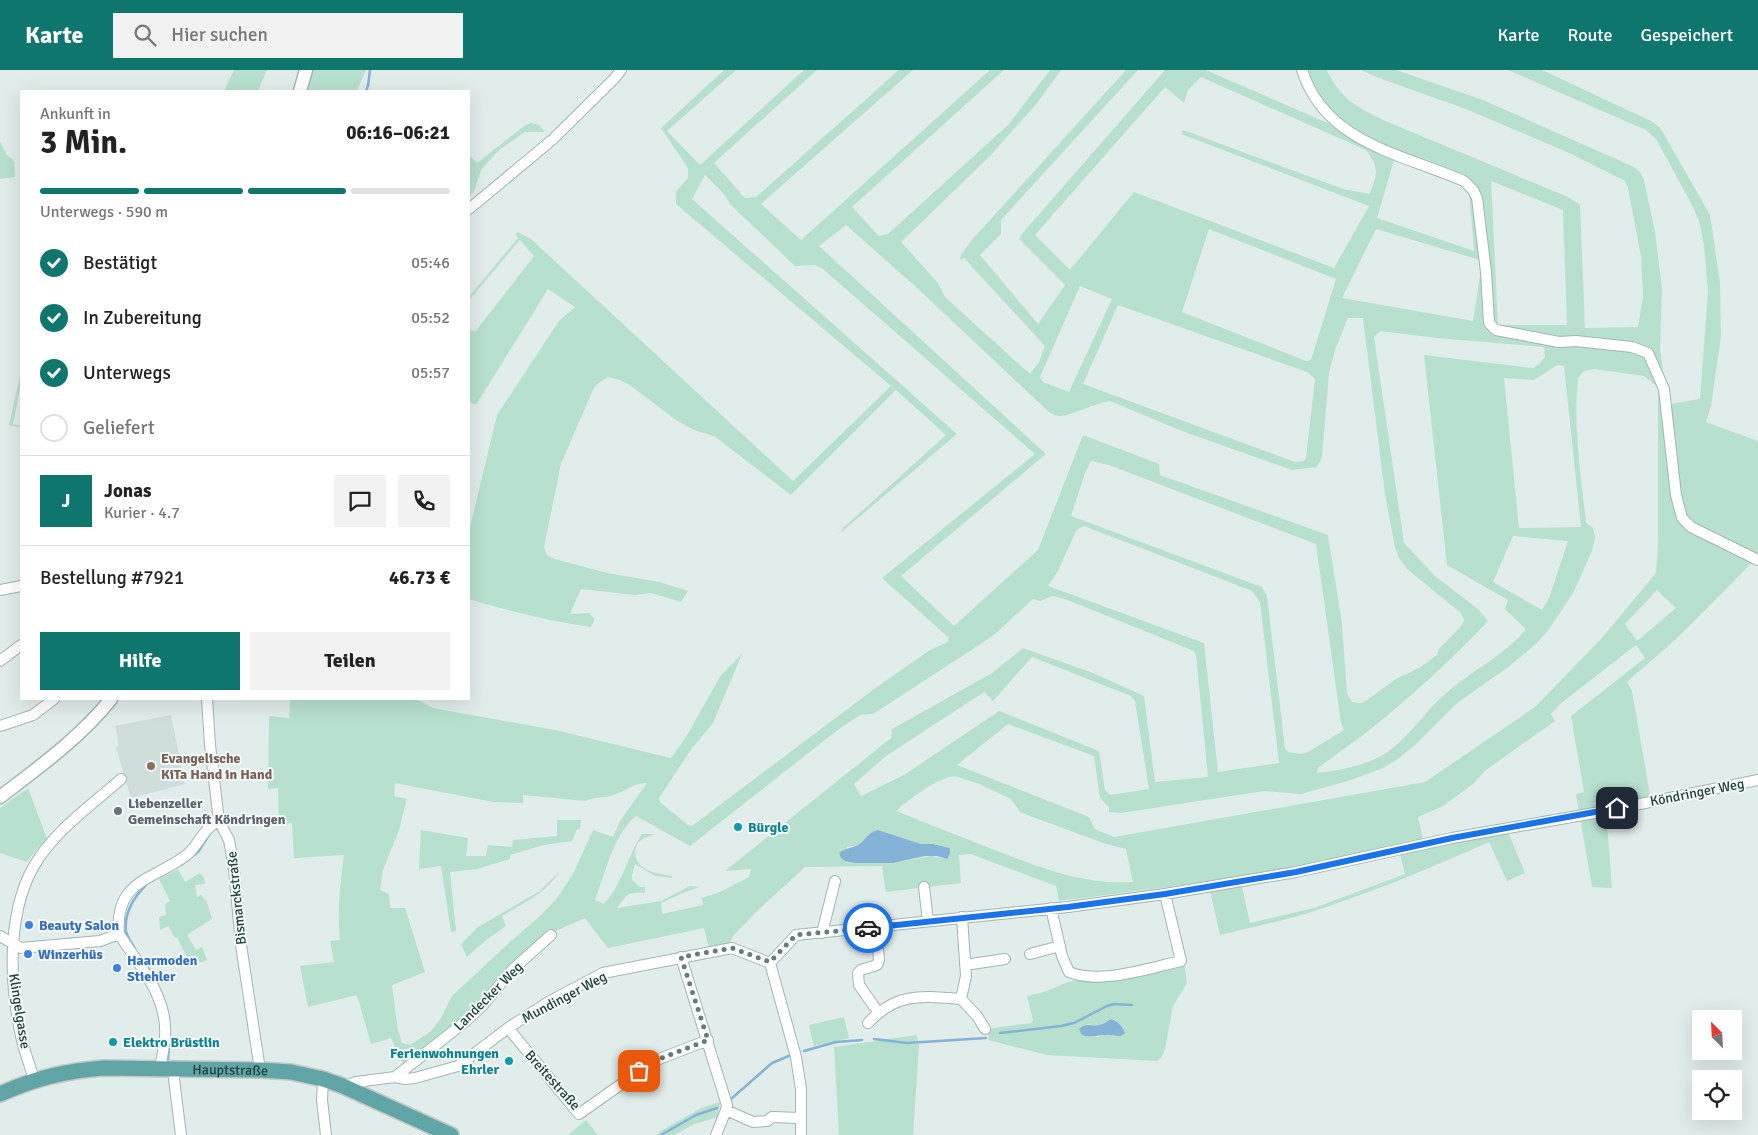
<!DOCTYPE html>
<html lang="de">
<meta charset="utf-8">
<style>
:root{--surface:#fff;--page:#f2f2f2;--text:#222;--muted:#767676;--line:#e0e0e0;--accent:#0f766e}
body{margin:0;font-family:Signika,sans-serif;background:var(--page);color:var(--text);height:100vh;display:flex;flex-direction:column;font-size:19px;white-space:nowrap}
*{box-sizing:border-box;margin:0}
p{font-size:16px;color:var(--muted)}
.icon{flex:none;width:28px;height:28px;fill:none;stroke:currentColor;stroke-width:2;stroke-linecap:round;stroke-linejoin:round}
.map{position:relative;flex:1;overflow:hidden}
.sheet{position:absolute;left:20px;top:20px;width:450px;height:610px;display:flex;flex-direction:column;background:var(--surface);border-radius:0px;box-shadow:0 5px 20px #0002}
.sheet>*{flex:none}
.needle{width:32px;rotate:336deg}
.fabs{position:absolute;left:1692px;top:940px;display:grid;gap:10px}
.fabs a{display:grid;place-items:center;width:50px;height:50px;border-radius:0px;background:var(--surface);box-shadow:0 5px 20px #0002;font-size:25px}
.pin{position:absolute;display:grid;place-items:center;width:42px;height:42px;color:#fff;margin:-21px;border-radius:10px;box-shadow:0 2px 8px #0006}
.courier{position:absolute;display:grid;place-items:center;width:50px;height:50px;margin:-25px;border:4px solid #1a73e8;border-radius:50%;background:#fff;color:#222;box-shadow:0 1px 6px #0007}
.head em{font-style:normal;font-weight:700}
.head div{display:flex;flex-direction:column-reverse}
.head{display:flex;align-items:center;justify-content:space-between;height:85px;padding:0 20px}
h1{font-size:32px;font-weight:700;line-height:38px}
.bar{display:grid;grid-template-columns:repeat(4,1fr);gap:8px 5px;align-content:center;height:60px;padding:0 20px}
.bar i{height:6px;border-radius:4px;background:var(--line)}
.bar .active{background:var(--accent)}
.bar p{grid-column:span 4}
.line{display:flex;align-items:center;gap:12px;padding:0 20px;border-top:1px solid var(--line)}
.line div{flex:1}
.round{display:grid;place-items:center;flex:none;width:52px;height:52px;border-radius:0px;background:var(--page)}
ol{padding:0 20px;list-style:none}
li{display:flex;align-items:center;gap:15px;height:55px}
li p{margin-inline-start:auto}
li .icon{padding:5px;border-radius:50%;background:var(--accent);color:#fff;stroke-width:4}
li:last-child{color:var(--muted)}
li i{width:28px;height:28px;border:2px solid var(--line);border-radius:50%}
.action{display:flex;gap:10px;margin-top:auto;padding:10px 20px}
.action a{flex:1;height:58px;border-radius:0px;background:var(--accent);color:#fff;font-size:20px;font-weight:700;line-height:58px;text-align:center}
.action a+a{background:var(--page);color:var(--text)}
header{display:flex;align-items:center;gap:30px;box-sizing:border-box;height:70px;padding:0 25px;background:var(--accent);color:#fff}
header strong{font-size:24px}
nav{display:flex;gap:28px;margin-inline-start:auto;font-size:18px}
.search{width:350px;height:45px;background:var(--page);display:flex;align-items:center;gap:12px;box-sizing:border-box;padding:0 18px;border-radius:0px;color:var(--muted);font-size:19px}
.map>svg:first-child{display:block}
.built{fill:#cfdddb}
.green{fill:#b8e0ce;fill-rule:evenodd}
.water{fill:#84b3d7}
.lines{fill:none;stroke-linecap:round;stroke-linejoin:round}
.stream{stroke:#84b3d7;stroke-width:2.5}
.minor-casing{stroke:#a3b5b4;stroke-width:12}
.tertiary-casing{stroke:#a3b5b4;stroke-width:15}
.primary-casing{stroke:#c1c9c9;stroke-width:18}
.minor{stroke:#fff;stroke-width:10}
.tertiary{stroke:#fff;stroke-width:12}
.primary{stroke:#62a5a6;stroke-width:15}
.done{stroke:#647c7b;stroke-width:5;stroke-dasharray:0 9}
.route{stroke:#1a73e8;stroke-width:6}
.education-dot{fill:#8d6e63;stroke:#f2f9f7;stroke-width:2}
.worship-dot{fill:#6b7280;stroke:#f2f9f7;stroke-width:2}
.culture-dot{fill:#0f9aa8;stroke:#f2f9f7;stroke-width:2}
.shop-dot{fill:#3f7fe0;stroke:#f2f9f7;stroke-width:2}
.labels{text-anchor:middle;stroke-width:4;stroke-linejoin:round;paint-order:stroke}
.education-label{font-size:14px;font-weight:bold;fill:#785e54;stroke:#f2f9f7;text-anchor:start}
.street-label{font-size:14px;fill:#203f3f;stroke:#f2f9f7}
.worship-label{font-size:14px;font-weight:bold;fill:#5b616d;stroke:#f2f9f7;text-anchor:start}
.culture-label{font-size:14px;font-weight:bold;fill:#0d838f;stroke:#f2f9f7;text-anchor:start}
.shop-label{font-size:14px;font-weight:bold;fill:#366cbe;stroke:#f2f9f7;text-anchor:start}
</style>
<header>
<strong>Karte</strong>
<div class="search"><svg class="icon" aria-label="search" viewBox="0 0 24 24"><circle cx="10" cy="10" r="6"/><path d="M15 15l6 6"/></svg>Hier suchen</div>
<nav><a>Karte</a><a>Route</a><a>Gespeichert</a></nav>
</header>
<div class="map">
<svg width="1758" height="1065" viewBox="0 0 1758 1065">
<rect width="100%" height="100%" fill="#e1edeb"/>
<path class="built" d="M 171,645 L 185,714 L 131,728 L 116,678 L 119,676 L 115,656 Z"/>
<path class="green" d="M 234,0 L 267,0 L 258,21 L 224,21 Z
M 300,0 L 366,0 L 357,21 L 294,21 Z
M 724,0 L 736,0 L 667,61 L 700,95 L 804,0 L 817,0 L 714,93 L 745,128 L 756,127 L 899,0 L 913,0 L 761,134 L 801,170 L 990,0 L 1004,0 L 852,137 L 879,166 L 888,164 L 1009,54 L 1050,0 L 1061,0 L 1038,32 L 990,86 L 901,172 L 938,213 L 945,227 L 1030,304 L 1039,292 L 1045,276 L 964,188 L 960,190 L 961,185 L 971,171 L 1126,0 L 1138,0 L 1001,150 L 1001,164 L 980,185 L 1038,254 L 1065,215 L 1019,169 L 1021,165 L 1165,0 L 1206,0 L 1332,55 L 1335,51 L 1322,37 L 1304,0 L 1327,0 C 1339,28 1357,37 1383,50 L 1568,127 L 1580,135 L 1585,258 L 1638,257 L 1643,226 L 1641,186 L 1628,118 L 1625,111 L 1567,82 L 1466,39 L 1379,8 L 1361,0 L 1396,0 L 1483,30 L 1634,97 L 1640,102 L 1644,110 L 1655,162 L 1662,219 L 1660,279 L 1664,307 L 1670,334 L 1700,329 L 1708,222 L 1704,175 L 1699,151 L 1691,133 L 1656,69 L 1646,60 L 1508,0 L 1542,0 L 1653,52 L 1661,59 L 1710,145 L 1720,212 L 1721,266 L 1711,336 L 1706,352 L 1758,371 L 1758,490 L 1755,489 C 1749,497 1741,503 1734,511 C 1715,530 1696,550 1676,569 C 1660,584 1643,597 1627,612 L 1632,621 L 1651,731 L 1606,741 L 1612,818 L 1592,817 L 1576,724 L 1584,722 L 1571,646 L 1645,588 L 1636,575 L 1560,634 L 1551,644 L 1555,651 L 1486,700 L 1473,714 L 1443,736 L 1418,747 L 1424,774 L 1532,754 L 1509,764 L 1525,803 L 1507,811 L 1489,772 C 1429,799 1368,824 1305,844 C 1278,852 1248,858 1220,865 L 1208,812 L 1059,831 L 1056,816 L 971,784 L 959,785 L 961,813 L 886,822 L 882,796 L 805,797 L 756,842 L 733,866 L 730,872 L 726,875 L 709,878 L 704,858 L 608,878 L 585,848 L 547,865 L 476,940 L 404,996 L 391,968 L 371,974 L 357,925 L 308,937 L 300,896 L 334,892 L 330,871 L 340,870 C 337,841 340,814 344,785 L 294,788 L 292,753 L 279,754 L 278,718 L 268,719 L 269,646 L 289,648 L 290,629 L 416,629 L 433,638 L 555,660 L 671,688 L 686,667 L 721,605 L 742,584 L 713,653 L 692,678 L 659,728 L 660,732 L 688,755 L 692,756 L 874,619 L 930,580 L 948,572 L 949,568 L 882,508 L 1035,384 L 823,199 L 815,195 L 795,196 L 731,135 L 724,124 L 705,105 L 692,129 L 957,364 L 839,464 L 843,458 L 946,365 L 896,320 L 791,425 L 714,366 L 694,360 L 676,350 L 631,316 L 620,310 L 608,307 L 596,315 L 592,322 L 561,394 L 544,477 L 547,485 L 555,489 L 607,503 L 659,512 L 688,521 L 681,532 L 651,523 L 635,525 L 581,519 L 570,544 L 589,543 L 595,549 L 591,557 C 549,551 509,541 469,529 L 469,461 L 497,345 L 559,251 L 575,237 L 548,219 L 476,335 L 469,331 L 469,259 L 475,262 L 534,186 L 520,170 L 469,230 L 469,227 L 518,168 L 515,164 L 518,162 L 531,169 L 793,411 L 891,316 L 676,134 L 676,122 L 688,108 L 688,98 L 661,58 ZM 1201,7 L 1366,80 C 1380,98 1377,103 1370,124 L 1343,119 L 1183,60 L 1181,64 L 1369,136 L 1334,198 L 1134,122 L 1070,200 L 1035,165 L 1165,17 L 1184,33 L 1188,20 ZM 1396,83 L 1465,110 L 1469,121 L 1474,181 L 1377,148 ZM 1491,111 L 1563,140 L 1567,255 L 1498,255 ZM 846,155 L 916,217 L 1050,343 C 1052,343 1056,346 1058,346 C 1068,347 1096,333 1110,331 L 1182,361 L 1292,400 L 1317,397 L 1322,387 L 1329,303 L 1335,280 L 1348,248 L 1363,248 L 1385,424 L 1395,477 L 1399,488 L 1407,499 L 1461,543 L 1464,550 L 1462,555 L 1439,579 L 1437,585 L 1419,598 L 1396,609 L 1367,630 L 1361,633 L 1352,632 L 1347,623 L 1342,554 L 1328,465 L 1160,405 L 1159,394 L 1083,365 L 1038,480 L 954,556 L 901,506 L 1046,384 L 819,176 ZM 1209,159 L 1336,209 L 1311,290 L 1306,291 L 1182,242 ZM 1376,159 L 1480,190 L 1481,200 L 1473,251 L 1342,228 ZM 1080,216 L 1112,229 L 1069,322 L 1043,312 L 1040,307 ZM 1118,235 L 1307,302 L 1315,309 L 1306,388 L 1304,391 L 1295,392 L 1083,314 ZM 1380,261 L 1437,268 L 1544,277 L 1545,287 L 1540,293 L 1533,298 L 1424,285 L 1447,495 L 1508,530 L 1505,539 L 1526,559 C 1504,586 1469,602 1443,626 C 1425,642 1405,671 1386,683 C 1365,696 1341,700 1317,703 L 1318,698 C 1334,686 1351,674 1367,662 C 1410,628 1451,590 1488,551 L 1478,539 L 1435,506 L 1404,473 L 1374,267 ZM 1557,295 L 1564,296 L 1581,457 L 1519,458 L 1504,308 L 1534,310 ZM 1594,299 L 1644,306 L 1658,317 L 1658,473 L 1656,503 L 1602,568 L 1535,637 L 1425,712 L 1114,767 L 1095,759 L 1089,747 L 957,695 L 1008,654 L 1094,686 L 1100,728 L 1109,737 L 1109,742 L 1121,743 L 1264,721 L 1301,724 L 1351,710 L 1383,698 L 1398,689 L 1416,674 L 1456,634 L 1508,597 L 1535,575 L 1547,562 L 1573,523 L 1592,481 L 1595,467 L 1593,458 L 1586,453 C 1581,405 1573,357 1578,308 L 1584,301 ZM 1091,391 L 1109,395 L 1316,474 L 1341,653 L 1344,660 L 1308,682 L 1301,684 L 1288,682 L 1285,678 L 1267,526 L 1262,517 L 1071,446 L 1085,403 ZM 1084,456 L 1252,521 L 1260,532 L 1279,693 L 1218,702 L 1204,573 L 1048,516 L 1058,501 L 1076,461 L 1079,458 ZM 1513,466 L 1568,471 L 1549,528 L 1542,540 L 1493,512 ZM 1657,520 L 1676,538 L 1637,571 L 1625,554 ZM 1052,526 L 1065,529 L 1194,581 L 1196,586 L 1208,707 L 1155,712 L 1144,626 L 1093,603 L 1023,578 L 992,603 L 892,659 L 891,668 L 725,801 L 751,799 L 749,807 L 720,822 L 702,828 L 703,835 L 662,844 L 661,833 L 685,822 L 700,817 L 690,816 L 661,831 L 617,838 C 628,824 626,822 645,823 L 645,817 L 640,817 L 632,810 L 632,805 L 635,794 L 655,806 L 672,808 L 672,806 C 662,804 650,803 641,796 C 633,788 633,774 644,768 C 647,767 652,766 655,764 L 642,764 C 627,787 623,813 604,834 L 595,830 C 606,802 613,765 636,746 L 690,776 L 839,659 L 860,645 L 873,644 L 979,575 L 995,564 L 1033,529 L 1040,531 ZM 1032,587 L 1131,626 L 1135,631 L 1149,719 L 1110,725 L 1105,720 L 1099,681 L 999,641 L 904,705 L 861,726 L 854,714 L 886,686 L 984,622 L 993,631 ZM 955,706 L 979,714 L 1011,729 L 1020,742 L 1030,746 L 1106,774 L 1126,779 L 1133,812 C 1082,815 1039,797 992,779 C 960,766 928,754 896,741 C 908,730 938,707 955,706 ZM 395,713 L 493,732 L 523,733 L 523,725 L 586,731 C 594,727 602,728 610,726 C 624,723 632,713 647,713 L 620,751 L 613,767 L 593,760 L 574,802 L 558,827 L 538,848 L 511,871 L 452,926 L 441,948 L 431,961 L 410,975 L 402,973 L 398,960 L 392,915 L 425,902 L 405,838 L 390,838 L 389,824 L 380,820 L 383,800 L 399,760 L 407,729 L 394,726 ZM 878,760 L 921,774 L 933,774 L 950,778 L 946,789 L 931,786 L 893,793 L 845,791 L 847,777 L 859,775 ZM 1399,780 L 1405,804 L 1314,838 L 1250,853 L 1241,812 Z
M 531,53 L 539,55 L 545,62 L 525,62 L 499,80 L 481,100 L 474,121 L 469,127 L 469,85 L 477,93 L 524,56 Z
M 0,71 L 6,84 L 14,91 L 15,107 L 0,109 Z
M 21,301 L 21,314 L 13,354 L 21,356 L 21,358 L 9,355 Z
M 28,718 L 47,769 L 38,778 L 27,792 L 0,783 L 0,738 Z
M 557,750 L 581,750 L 580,759 L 577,759 L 572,771 L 544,775 L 510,785 L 510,789 L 477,799 L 450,802 L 456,861 L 451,862 L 441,796 L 419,799 L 421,760 L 468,768 L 466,786 L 486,786 L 488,775 L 512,777 L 513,770 L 557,766 Z
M 178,799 L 185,812 L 200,803 L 204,808 L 205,814 L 195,815 L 197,827 L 201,825 L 207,832 L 212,849 L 187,865 L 196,880 L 202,877 L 207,890 L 191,896 L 177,867 L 175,868 L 168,856 L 160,860 L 159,847 L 166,845 L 165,834 L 170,831 L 159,809 Z
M 560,801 C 546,823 524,833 502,846 L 506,856 L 485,871 L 467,887 L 461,874 L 478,857 L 540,821 Z
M 1184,892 L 1187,913 L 1173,936 L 1165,979 L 1162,987 L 1157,991 L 1047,985 L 988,970 L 989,969 L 987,959 L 1031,953 L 1033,950 L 1027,926 L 1044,922 L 1068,912 ZM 1111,949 L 1115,950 L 1124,959 L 1112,965 L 1107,964 L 1097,967 L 1087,954 L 1098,956 Z
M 844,947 L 849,968 L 814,976 L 809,955 Z
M 917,965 L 919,975 L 913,1065 L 839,1065 L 834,977 Z
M 720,1032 L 718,1047 L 695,1054 L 674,1065 L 656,1065 L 661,1061 L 701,1038 Z
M 586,1050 L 598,1065 L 568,1065 Z"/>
<path class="water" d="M 878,760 L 921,774 L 933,774 L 950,778 L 950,784 L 947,789 L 937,786 L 925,786 L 893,793 L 855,793 L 845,791 L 841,788 L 839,783 C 846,778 852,778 858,775 C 867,770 865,764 878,760 Z
M 1111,949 C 1118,951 1123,957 1125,963 C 1119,969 1114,964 1106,965 C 1096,965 1093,968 1082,965 L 1079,959 C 1087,952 1091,957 1099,955 C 1104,954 1107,951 1111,949 Z"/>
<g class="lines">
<path class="stream" d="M 366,21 L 368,16 L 370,0
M 213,742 L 214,748
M 181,795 L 198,782 L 211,762
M 135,879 C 132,873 127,867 126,861 C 124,842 134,827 146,815
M 141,887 L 156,910 L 159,919
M 1000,963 L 1061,956 L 1074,953 L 1107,936 L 1114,934 L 1132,935
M 874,969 L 907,973 L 986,968
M 804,981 L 836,972 L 862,970
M 168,991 L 169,976
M 731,1029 L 772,993 L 791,985
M 661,1065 L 696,1045 L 717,1038"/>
<g class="minor-casing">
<path id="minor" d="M 1302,0 C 1325,73 1402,84 1464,111 L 1473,120 L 1477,128 L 1486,202 L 1489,253 L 1496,260 L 1559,272 L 1576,271 L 1632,277 L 1648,283 L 1664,319 L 1676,425 L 1682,448 L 1691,457 L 1758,490
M 469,139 L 552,70 L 614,9 L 621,0
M 0,520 L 21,516
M 0,591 L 21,575
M 207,629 L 210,675 L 219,751 L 229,770 L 234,799 L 241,875 L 260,1000
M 0,656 L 33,645 L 54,629
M 924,817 L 928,851
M 1051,838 L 1062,886 L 1069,902 C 1100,915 1149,898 1181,891 L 1165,824
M 876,857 L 879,890 L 877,895 L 861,900 L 858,903 L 859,915 L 878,942
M 822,863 L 835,811
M 0,866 L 21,878 L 100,871 L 119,864
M 1030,884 L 1060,876
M 681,887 L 727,1035 L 726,1040
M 770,893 L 796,987 L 801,1019 L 801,1065
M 965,895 L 1005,889
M 961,929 L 977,946 L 985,959
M 868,953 C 897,922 922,926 961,929 L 966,906 L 962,847
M 508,958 L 579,1044 L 654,991 L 708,970
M 160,998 C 162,988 164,978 165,967 C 168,926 140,897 119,864 C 114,809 155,810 188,784 C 199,774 205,756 219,751
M 175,998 L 174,1009 L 181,1065
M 395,1007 L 405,1009 L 415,1008 L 458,996 L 508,958 L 550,931 L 603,903 L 732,878 L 770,893 L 796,865 L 1068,837 L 1165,824 L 1296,802 L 1452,768 L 1606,741 L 1758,710
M 323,1009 L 322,1030 L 326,1065
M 34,1010 C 30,995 24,981 21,966 C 9,911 6,836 39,788 C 60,757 93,734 121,709
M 343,1016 L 356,1012 L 395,1007 L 466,951 L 483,935 L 512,900 L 551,865
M 716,1065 L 726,1040 L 753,1052 L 767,1051 L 772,1047 L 801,1048"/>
</g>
<g class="tertiary-casing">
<path id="tertiary" d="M 300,21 L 306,0
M 0,727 C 38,698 82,666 111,629"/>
</g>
<g class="primary-casing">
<g id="primary">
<path id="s1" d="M 0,1024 C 36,1008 65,1001 104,998 L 260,1000 L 291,1002 L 323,1009 L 343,1016 L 451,1065"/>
</g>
</g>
<use href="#minor" class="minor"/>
<use href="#tertiary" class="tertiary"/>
<use href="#primary" class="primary"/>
</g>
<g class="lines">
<path class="done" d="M 639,1001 L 654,991 L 708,970 L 681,887 L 732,878 L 770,892 L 796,865 L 868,858"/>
<path class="route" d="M 868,858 L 1068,837 L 1165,824 L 1296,802 L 1452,768 L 1617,738"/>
</g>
<circle class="education-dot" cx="151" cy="696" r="5"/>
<circle class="worship-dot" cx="118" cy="741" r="5"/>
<g class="culture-dot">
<circle cx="738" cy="757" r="5"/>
<circle cx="113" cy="972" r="5"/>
<circle cx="509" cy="991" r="5"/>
</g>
<g class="shop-dot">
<circle cx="29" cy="855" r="5"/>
<circle cx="28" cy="884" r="5"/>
<circle cx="117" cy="898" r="5"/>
</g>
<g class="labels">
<g class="education-label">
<text x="161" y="693">Evangelische<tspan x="161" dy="16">KiTa Hand in Hand</tspan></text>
</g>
<g class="street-label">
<text transform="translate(1697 722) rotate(-11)" y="5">Köndringer Weg</text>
<text transform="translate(236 828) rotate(-96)" y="5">Bismarckstraße</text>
<text transform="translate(488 926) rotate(-45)" y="5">Landecker Weg</text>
<text transform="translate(564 927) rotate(-28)" y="5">Mundinger Weg</text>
<text transform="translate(20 941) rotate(81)" y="5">Klingelgasse</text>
<text dy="5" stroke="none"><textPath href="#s1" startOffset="234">Hauptstraße</textPath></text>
<text transform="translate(553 1010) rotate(48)" y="5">Breitestraße</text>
</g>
<g class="worship-label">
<text x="128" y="738">Liebenzeller<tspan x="128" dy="16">Gemeinschaft Köndringen</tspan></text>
</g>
<g class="culture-label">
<text x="748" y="762">Bürgle</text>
<text x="123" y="977">Elektro Brüstlin</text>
<text x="499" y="988" text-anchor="end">Ferienwohnungen<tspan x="499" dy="16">Ehrler</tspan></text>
</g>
<g class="shop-label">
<text x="39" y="860">Beauty Salon</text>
<text x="38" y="889">Winzerhüs</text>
<text x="127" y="895">Haarmoden<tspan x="127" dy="16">Stiehler</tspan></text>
</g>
</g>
</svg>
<div class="fabs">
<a><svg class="needle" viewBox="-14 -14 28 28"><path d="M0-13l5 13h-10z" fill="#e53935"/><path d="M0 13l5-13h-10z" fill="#767676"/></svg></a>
<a><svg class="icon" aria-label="locate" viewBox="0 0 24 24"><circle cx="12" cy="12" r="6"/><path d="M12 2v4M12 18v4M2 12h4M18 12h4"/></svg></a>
</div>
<div class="pin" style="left:639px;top:1001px;background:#ea580c"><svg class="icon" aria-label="bag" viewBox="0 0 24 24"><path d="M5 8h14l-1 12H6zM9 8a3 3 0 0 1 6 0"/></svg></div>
<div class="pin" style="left:1617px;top:738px;background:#1f2937"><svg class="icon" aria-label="home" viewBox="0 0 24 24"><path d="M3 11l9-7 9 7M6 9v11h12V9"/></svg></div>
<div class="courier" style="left:868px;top:858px"><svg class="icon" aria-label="car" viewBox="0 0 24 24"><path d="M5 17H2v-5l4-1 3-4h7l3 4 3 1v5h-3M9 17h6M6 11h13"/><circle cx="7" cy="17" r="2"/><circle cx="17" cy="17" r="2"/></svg></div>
<section class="sheet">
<div class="head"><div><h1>3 Min.</h1><p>Ankunft in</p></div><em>06:16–06:21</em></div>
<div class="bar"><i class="active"></i><i class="active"></i><i class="active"></i><i></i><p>Unterwegs · 590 m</p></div>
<ol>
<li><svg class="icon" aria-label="check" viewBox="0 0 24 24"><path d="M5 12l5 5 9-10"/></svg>Bestätigt<p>05:46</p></li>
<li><svg class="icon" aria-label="check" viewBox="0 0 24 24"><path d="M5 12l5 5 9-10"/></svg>In Zubereitung<p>05:52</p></li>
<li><svg class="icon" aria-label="check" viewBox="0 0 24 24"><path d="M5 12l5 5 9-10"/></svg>Unterwegs<p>05:57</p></li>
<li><i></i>Geliefert</li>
</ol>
<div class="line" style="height:90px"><b class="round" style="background:var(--accent);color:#fff">J</b><div><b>Jonas</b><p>Kurier · 4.7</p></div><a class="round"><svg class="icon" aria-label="chat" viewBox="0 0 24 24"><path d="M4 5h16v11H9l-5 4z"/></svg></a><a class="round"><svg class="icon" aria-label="phone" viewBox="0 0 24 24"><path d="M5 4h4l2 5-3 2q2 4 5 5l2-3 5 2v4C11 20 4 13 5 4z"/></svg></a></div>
<div class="line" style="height:65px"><div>Bestellung #7921</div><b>46.73 €</b></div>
<div class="action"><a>Hilfe</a><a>Teilen</a></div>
</section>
</div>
